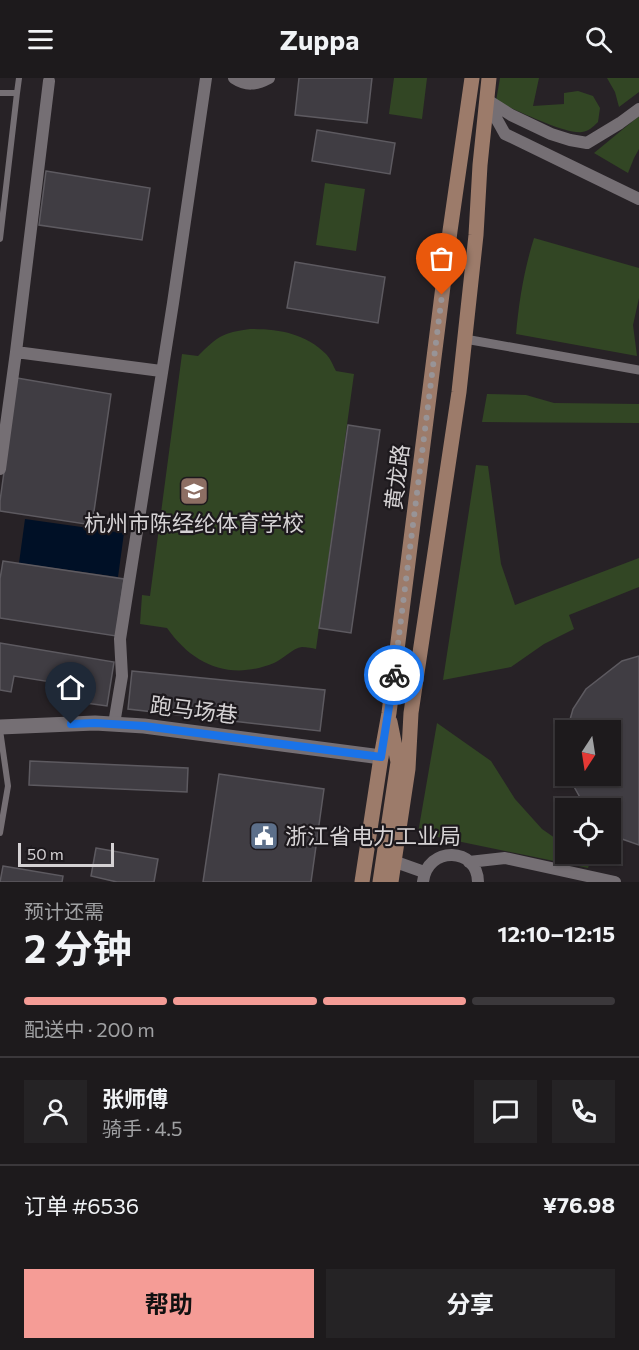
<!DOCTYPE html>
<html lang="zh">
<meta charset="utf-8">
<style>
:root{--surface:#1d1a1c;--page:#252325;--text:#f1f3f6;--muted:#a0a1a3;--line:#3b383b;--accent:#f59c96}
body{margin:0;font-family:Commissioner,"Noto Sans SC",sans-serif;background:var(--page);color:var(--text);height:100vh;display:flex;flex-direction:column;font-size:22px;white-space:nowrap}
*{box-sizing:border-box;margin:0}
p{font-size:20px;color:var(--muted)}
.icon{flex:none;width:33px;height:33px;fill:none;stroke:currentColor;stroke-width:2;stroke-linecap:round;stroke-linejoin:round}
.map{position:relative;height:804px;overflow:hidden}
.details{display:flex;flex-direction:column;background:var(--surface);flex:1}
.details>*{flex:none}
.needle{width:39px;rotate:192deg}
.fabs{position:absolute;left:555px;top:642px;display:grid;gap:12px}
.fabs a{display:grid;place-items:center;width:66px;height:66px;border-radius:0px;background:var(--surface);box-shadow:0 2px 4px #0004,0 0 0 2px var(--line);font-size:30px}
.scale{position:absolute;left:18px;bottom:15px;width:96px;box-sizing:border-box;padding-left:6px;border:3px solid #d5d2d4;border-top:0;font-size:16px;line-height:21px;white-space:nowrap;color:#d5d2d4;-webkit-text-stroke:4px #1d191d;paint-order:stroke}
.pin{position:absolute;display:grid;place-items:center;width:51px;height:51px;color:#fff;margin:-62px -26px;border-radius:50% 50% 50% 0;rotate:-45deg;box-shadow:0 0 6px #0007}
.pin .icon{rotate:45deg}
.courier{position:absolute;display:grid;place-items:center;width:60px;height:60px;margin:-30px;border:4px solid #1a73e8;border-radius:50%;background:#fff;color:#222;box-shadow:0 2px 8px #0007}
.head em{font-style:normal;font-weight:700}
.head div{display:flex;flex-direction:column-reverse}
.head{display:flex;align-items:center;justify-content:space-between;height:102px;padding:0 24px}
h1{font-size:39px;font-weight:700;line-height:45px}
.bar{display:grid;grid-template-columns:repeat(4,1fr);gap:9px 6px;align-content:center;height:72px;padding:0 24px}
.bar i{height:8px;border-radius:4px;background:var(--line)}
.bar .selected{background:var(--accent)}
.bar p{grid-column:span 4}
.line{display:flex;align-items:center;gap:15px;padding:0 24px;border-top:2px solid var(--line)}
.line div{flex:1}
.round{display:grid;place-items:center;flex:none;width:63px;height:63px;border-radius:0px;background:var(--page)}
.primary-button{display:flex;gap:12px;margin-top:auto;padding:12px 24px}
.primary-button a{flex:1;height:69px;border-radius:0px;background:var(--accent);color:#111;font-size:24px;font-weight:700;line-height:69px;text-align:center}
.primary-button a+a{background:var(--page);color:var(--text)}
header{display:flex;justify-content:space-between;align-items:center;height:78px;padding:0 24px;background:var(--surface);font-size:27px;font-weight:700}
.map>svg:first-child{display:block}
.green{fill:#324624}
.water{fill:#001026}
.building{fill:#403d43;stroke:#5d5a60;stroke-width:1.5}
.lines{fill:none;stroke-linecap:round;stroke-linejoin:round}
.service{stroke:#756f74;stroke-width:6}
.pedestrian{stroke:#756f74;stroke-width:9}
.minor{stroke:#756f74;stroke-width:12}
.tertiary{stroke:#756f74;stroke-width:15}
.secondary{stroke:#9c7b6a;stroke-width:15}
.done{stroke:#989497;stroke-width:6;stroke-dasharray:0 10.8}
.route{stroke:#1a73e8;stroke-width:8}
.labels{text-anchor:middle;stroke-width:4.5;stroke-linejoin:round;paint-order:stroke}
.street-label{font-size:22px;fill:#d5d2d4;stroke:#1d191d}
.poi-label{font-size:22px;fill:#d5d2d4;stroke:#1d191d}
</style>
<header><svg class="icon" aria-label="menu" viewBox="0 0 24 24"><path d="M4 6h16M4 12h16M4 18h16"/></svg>Zuppa<svg class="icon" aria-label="search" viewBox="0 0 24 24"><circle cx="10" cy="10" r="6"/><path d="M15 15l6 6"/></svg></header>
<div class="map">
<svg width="639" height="804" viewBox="0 0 639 804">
<rect width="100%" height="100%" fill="#272226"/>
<path class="green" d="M 394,0 L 427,0 L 422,41 L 389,36 Z
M 500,0 L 539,0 L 533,28 L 564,26 L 564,15 L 578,13 L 593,18 L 600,30 L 598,44 C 593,49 589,53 582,54 C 566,57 514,31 496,23 Z
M 607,0 L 639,0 L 639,14 L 619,29 L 615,14 Z
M 639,38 L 639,71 L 634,80 L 628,95 L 594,75 Z
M 325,105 L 365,111 L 356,173 L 316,167 Z
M 534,160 L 639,190 L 639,220 L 633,247 L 637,278 L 516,256 C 519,223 524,192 534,160 Z
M 250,251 C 278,251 305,255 326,276 C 330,280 333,287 336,293 L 354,296 L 316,571 C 312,570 307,569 302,569 C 293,570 283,581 274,585 C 230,603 193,587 167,550 L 140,546 L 142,517 L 150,518 L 182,276 L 198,278 C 218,258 222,255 250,251 Z
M 487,316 L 526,317 L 554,325 L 639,326 L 639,345 L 482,344 Z
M 476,387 L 488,388 L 501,486 L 515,527 L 639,480 L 639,509 L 569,537 L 574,551 L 544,566 L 511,589 L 443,602 Z
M 437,645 L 491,683 L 515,721 L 542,751 L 565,767 L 566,776 L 580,776 L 591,781 L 588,790 L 418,755 Z"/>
<path class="water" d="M 25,441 L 124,455 L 118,499 L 19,485 Z"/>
<path class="building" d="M 299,0 L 372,0 L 367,45 L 295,37 Z
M 317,52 L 395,65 L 390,96 L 312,83 Z
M 46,93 L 150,110 L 142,162 L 39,147 Z
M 295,184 L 385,199 L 378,245 L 287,230 Z
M 17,300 L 111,316 L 92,447 L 0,433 L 0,423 Z
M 348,347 L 380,352 L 351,555 L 319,550 Z
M 3,483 L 124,501 L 116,558 L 0,540 L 0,501 Z
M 0,565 L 114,584 L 107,628 L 86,625 L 89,610 L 14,598 L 11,614 L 0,612 Z
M 639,578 L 639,767 L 622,761 L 610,751 L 610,730 L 586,730 L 568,698 L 610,698 L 610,652 L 567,652 L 573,631 L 586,611 L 622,583 Z
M 132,593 L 325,612 L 320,653 L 128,631 Z
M 30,683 L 188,690 L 187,714 L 29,707 Z
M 219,696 L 324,711 L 311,804 L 203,804 Z
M 96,770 L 158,781 L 154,804 L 117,804 L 91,798 Z
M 3,788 L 63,798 L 62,804 L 0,804 Z"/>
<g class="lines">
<path class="service" d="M 0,15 L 17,15 L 0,161
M 17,15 L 19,0
M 0,652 L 8,708 L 0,755"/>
<path class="pedestrian" d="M 465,261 L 639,292"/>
<path class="minor" d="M 234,0 C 246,8 256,7 269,0
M 486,22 L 505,56 L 639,121
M 489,23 L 511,37 L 551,56 L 570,62 L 587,65 L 620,45 L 639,31
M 16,274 L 161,293
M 0,391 L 16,274 L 49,3
M 114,646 L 122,598 L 120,561 L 173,225 L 206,0
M 393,783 L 424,794
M 469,784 L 505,780 L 615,804
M 423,804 C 427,767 478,769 478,804"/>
<path class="tertiary" d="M 0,649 L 95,645 L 144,648 L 381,679"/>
<path class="secondary" d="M 362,804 L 381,679 L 389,635 L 450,153 L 472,0
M 380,804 L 398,684 L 390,644
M 391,804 L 408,691 L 411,635 L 459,314 L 476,157 L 480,87 L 489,0"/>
</g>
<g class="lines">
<path class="done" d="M 394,597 L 442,217"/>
<path class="route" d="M 71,646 L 95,645 L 144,648 L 381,679 L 394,597"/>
</g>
<defs>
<g id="university-square" transform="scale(1.5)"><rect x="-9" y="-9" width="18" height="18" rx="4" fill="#8d6e63" stroke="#1d191d"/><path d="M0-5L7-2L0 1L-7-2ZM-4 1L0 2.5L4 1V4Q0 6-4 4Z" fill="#fff"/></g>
<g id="civic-square" transform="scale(1.5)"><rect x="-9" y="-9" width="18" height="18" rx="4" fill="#5c6f8a" stroke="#1d191d"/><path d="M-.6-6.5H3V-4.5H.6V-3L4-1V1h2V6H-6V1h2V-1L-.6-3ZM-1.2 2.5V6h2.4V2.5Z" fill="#fff"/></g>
</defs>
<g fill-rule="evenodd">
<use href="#university-square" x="194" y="413"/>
<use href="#civic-square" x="264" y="758"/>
</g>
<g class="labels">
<g class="street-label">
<text transform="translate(397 399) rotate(-83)" y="8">黄龙路</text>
<text transform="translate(194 632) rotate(7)" y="8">跑马场巷</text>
</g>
<g class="poi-label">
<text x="194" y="453">杭州市陈经纶体育学校</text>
<text x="285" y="766" text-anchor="start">浙江省电力工业局</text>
</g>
</g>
</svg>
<div class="fabs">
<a><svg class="needle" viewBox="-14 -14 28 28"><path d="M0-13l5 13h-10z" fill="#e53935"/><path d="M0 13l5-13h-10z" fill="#a0a1a3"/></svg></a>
<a><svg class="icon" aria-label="locate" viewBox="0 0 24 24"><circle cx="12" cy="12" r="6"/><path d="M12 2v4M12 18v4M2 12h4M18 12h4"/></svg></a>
</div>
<div class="scale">50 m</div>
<div class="pin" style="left:442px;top:217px;background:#ea580c"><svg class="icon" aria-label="bag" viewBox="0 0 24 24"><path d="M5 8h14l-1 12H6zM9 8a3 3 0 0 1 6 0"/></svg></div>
<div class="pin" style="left:71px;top:646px;background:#1f2937"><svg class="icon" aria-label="home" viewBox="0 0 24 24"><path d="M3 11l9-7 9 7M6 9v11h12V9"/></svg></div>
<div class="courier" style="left:394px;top:597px"><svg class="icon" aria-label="bike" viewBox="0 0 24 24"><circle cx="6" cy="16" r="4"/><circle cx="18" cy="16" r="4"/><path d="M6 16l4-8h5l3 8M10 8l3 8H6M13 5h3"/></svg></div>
</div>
<section class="details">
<div class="head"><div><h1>2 分钟</h1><p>预计还需</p></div><em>12:10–12:15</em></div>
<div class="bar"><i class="selected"></i><i class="selected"></i><i class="selected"></i><i></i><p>配送中 · 200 m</p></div>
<div class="line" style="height:108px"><a class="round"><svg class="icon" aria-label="person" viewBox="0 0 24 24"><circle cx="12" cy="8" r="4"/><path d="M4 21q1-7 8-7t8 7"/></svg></a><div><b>张师傅</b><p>骑手 · 4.5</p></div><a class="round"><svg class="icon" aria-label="chat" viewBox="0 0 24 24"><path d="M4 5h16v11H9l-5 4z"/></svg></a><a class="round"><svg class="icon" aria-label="phone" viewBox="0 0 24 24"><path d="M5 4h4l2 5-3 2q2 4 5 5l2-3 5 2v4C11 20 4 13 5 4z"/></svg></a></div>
<div class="line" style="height:78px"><div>订单 #6536</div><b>¥76.98</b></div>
<div class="primary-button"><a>帮助</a><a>分享</a></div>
</section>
